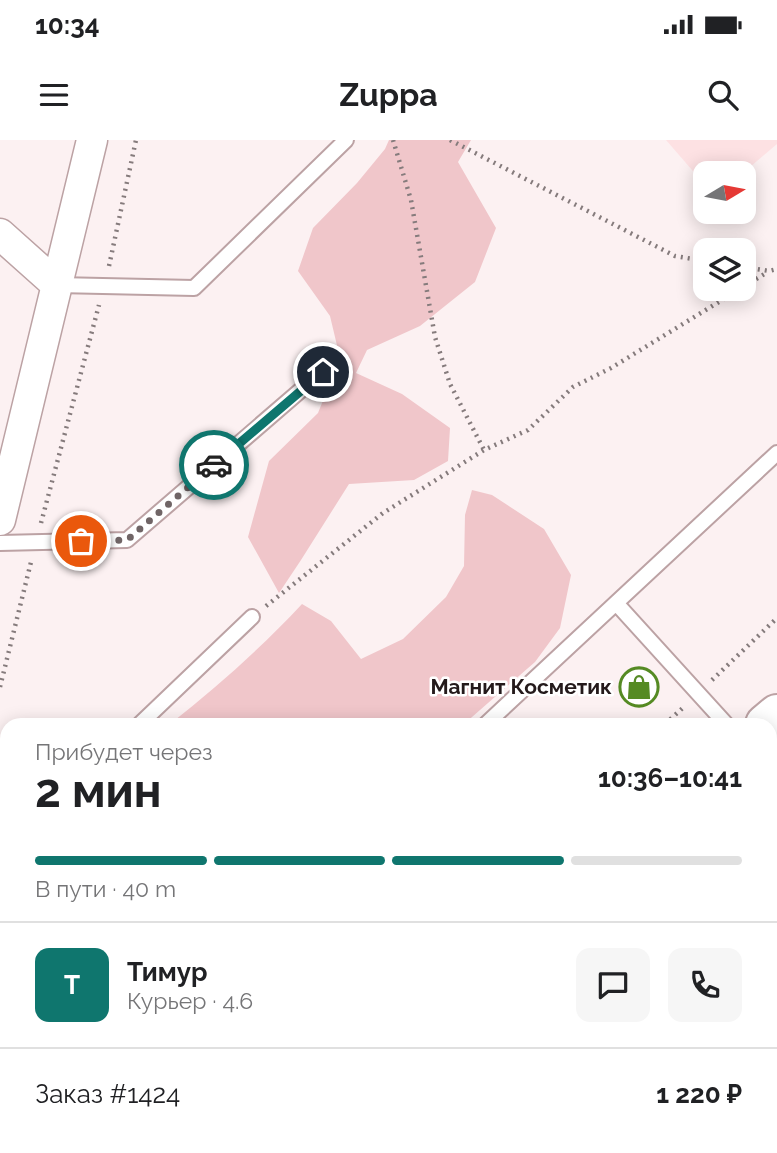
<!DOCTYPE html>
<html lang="ru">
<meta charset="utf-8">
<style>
:root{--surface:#fff;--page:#f6f6f6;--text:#202124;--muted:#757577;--line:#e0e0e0;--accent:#0f766e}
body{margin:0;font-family:Raleway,sans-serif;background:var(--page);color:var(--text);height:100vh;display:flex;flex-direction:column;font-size:26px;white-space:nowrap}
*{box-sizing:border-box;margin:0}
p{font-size:23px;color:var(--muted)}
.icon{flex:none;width:38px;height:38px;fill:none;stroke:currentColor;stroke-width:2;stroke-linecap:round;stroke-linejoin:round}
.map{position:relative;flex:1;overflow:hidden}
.side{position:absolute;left:0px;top:578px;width:777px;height:436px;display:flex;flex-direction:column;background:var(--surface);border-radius:21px 21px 0 0;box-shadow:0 4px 18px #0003}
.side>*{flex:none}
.needle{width:46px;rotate:80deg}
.buttons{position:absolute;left:693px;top:21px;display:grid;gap:14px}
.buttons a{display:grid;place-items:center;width:63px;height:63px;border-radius:14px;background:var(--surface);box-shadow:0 4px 18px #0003;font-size:35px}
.pin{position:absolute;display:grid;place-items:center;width:60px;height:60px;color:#fff;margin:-30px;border:4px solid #fff;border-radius:50%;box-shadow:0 2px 7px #0007}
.courier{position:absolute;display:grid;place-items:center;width:70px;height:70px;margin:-35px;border:5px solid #0f766e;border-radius:50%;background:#fff;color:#222;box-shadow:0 2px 9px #0007}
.headline em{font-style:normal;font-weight:700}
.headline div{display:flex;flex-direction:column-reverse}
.headline{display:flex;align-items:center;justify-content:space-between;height:119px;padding:0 35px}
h1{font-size:46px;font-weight:700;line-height:52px}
.bar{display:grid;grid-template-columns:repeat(4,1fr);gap:10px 7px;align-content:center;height:84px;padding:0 35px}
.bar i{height:9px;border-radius:5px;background:var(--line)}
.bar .selected{background:var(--accent)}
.bar p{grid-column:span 4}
.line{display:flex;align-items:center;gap:18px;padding:0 35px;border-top:2px solid var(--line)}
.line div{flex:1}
.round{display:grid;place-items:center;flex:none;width:74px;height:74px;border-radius:14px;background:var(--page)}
.status{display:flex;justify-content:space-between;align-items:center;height:49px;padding:0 35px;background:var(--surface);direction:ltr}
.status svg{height:19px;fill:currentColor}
header{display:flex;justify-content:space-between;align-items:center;height:91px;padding:0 35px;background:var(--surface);font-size:32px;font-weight:700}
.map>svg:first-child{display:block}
.built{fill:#fde1e3}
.green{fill:#f0c6ca}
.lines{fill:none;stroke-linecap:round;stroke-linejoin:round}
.service-casing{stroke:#bca2a4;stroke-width:18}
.minor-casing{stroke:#bca2a4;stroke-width:33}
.secondary-casing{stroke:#bca2a4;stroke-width:42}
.path{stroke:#857b7c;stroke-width:4.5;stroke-dasharray:2 5;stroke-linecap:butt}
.service{stroke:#fff;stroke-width:14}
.minor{stroke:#fff;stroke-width:30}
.secondary{stroke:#fff;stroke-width:38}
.done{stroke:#706566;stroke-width:7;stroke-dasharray:0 12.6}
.route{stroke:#0f766e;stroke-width:9}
.labels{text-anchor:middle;stroke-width:5;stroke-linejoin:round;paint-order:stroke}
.poi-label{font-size:21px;font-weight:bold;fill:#241a1b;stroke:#fff;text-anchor:end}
</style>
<div class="status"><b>10:34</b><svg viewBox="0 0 49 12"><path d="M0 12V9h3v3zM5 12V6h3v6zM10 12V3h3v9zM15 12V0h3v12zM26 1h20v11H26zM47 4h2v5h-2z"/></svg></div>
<header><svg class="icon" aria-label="menu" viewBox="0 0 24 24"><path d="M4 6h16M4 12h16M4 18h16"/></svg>Zuppa<svg class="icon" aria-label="search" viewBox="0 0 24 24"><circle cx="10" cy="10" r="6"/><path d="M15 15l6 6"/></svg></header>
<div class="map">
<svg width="777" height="1013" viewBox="0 0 777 1013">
<rect width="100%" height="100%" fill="#fcf1f2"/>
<path class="built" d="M 666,0 L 777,0 L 777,4 L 743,33 L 705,33 L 705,45 Z"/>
<path class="green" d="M 389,0 L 471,0 L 458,22 L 496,88 L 475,142 L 420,186 L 367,210 L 356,233 L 402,254 L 450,288 L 448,321 L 414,340 L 349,344 L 301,420 L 279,453 L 248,397 L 269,321 L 318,273 L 340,218 L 330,176 L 298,131 L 313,88 L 357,43 L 385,9 Z
M 472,350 L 492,355 L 544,389 L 571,435 L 560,488 L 535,522 L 464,584 L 170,584 C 217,547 261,508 302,464 L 331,481 L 361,519 L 403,499 L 446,457 L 464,426 L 465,375 Z"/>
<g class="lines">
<g class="service-casing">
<path id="service" d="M 57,145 L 194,148 L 346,0
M 0,403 L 127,400 L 323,231
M 616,463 L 726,584
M 140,584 L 252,477
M 486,584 L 777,313
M 770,634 L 777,641
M 0,652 L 7,652
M 770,848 L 777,842
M 0,918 L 4,919 L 7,916
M 490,1006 L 495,1013
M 27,1013 L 35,1006"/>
</g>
<g class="minor-casing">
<path id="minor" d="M 0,94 L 57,145
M 0,380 L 92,0"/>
</g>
<g class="secondary-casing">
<path id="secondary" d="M 765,584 L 777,574
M 308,1013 L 315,1006"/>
</g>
<path class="path" d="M 393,0 L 411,60 L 435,197 L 450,244 L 484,310
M 450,0 L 675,116 L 705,121
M 109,126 L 136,0
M 744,127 L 769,131 L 777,129
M 744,146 L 768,132
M 41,383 L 99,165
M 266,466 L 383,373 L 484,310 L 528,290 L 573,247 L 611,228 L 740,149
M 712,540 L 777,478
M 0,547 L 31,422
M 665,584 L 685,566
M 214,1013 L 221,1006
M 388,1013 L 395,1006"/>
<use href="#service" class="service"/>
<use href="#minor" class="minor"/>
<use href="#secondary" class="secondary"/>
</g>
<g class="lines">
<path class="done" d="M 81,401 L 127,400 L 214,325"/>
<path class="route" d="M 214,325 L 323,232"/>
</g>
<defs>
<g id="shop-ring" transform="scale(2.0125)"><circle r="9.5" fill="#fff" stroke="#558a23" stroke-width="1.5"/><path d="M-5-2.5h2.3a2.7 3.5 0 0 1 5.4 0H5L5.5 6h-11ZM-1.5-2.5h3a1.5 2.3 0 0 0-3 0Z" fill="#558a23"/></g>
</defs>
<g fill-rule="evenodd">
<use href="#shop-ring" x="639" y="547"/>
</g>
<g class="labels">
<g class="poi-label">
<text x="612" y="554">Магнит Косметик</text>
</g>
</g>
</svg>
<div class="buttons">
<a><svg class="needle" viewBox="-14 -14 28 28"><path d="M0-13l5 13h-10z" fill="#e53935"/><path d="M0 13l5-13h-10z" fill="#757577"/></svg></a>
<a><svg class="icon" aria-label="layers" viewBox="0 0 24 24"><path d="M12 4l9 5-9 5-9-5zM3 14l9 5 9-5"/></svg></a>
</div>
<div class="pin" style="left:81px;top:401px;background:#ea580c"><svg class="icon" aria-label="bag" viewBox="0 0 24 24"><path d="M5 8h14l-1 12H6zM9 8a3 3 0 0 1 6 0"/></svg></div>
<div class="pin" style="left:323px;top:232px;background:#1f2937"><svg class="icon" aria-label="home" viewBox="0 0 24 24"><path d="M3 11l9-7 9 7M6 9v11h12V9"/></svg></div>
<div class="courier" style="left:214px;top:325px"><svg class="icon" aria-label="car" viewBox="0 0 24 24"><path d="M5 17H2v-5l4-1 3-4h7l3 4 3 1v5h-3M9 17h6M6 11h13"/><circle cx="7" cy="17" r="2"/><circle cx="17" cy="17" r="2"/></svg></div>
<section class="side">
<div class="headline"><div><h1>2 мин</h1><p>Прибудет через</p></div><em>10:36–10:41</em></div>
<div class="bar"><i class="selected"></i><i class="selected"></i><i class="selected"></i><i></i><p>В пути · 40 m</p></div>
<div class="line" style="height:126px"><b class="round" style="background:var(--accent);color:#fff">Т</b><div><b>Тимур</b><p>Курьер · 4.6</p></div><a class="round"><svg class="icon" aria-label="chat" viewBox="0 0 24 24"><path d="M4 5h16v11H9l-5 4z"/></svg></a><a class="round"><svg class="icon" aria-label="phone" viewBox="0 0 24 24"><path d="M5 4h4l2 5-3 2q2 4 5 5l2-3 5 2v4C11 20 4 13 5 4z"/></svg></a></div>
<div class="line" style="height:91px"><div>Заказ #1424</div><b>1 220 ₽</b></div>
</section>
</div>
